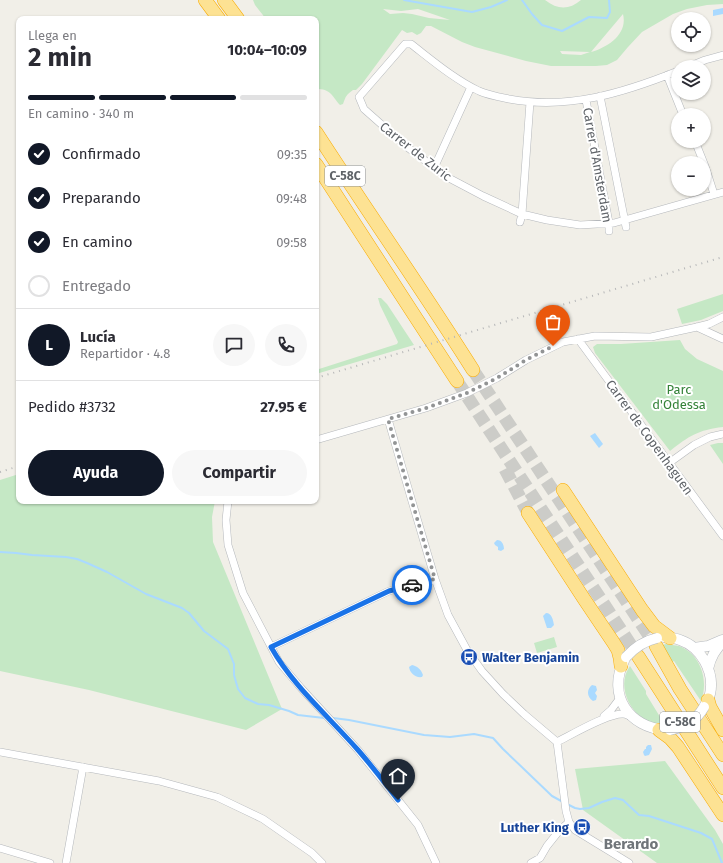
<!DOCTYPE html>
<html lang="es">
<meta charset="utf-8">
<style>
:root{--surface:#fff;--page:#f7f7f7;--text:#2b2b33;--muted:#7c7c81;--line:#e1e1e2;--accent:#111827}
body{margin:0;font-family:"Fira Sans",sans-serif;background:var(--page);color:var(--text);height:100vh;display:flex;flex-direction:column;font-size:15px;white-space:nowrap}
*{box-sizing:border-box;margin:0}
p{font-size:13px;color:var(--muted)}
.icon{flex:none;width:22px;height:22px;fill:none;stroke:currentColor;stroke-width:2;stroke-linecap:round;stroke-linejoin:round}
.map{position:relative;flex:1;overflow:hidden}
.details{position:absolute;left:16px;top:16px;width:303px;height:488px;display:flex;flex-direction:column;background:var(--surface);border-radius:8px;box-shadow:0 1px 3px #0004}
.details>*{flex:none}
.controls{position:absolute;left:671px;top:12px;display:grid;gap:8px}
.controls a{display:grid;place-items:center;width:40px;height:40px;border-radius:50%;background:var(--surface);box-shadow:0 1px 3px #0004;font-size:20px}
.pin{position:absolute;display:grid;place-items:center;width:34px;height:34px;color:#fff;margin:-41px -17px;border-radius:50% 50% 50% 0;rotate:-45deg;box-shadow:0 0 4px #0007}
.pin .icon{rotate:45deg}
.courier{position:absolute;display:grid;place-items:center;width:40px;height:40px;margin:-20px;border:3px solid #1a73e8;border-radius:50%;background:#fff;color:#222;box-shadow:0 1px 5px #0007}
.overview em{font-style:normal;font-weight:700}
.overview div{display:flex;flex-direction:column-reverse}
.overview{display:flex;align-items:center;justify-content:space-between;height:68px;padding:0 12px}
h1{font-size:26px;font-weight:700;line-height:30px}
.bar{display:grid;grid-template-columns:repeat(4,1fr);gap:6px 4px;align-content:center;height:48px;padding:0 12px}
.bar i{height:5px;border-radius:3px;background:var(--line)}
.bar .active{background:var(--accent)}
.bar p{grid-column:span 4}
.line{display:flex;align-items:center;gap:10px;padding:0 12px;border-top:1px solid var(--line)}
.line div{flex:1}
.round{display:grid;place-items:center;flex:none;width:42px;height:42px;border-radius:21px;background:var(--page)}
ol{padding:0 12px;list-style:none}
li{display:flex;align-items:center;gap:12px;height:44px}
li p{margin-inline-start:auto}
li .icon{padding:4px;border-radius:50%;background:var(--accent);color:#fff;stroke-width:4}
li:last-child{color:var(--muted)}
li i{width:22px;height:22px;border:2px solid var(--line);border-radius:50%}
.button{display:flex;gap:8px;margin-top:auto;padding:8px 12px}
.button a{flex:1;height:46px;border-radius:24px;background:var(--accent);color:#fff;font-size:16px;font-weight:700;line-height:46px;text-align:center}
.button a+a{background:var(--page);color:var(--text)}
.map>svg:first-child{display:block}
.green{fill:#c5e8c5;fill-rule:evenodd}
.water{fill:#aadaff}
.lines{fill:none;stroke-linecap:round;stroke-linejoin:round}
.stream{stroke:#aadaff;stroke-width:2}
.highway-tunnel{stroke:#ccccc8;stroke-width:13;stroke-dasharray:13 6;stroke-linecap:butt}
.street-casing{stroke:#b5b8bc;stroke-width:8}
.secondary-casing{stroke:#b6babf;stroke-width:11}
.highway-casing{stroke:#f9ab00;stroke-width:14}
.street{stroke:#fff;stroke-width:7}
.secondary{stroke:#fff;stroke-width:10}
.highway{stroke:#fde293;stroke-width:13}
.rail{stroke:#b6b7b8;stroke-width:2;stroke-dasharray:1 5;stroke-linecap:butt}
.secondary-bridge-casing{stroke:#b6babf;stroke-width:11;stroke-linecap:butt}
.secondary-bridge{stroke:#fff;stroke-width:10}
.done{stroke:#929495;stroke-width:4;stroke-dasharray:0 7.2}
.route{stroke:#1a73e8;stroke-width:5}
.labels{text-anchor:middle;stroke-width:4;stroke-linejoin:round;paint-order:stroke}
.shield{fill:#fff;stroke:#8f9295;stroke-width:1}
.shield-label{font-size:12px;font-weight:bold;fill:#5f6368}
.street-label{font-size:13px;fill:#5f6368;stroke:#fff}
.park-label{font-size:13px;fill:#348238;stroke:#fff}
.transit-label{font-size:13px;font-weight:bold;fill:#164399;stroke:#fff;text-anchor:start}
.quarter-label{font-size:15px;font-weight:bold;fill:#70757a;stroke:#fff}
</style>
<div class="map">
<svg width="723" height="863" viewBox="0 0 723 863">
<rect width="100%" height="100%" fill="#f1efe8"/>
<path class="green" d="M 253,0 L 545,0 C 558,10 569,10 581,0 L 723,0 L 723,4 L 707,5 L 687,9 L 673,14 L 642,32 L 628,47 L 617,60 L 607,65 L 596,66 L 551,66 L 526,61 L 475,47 L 462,42 L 431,26 L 426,26 L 421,33 L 417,35 L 412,32 L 407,33 L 402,30 L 362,84 L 356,90 L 353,90 C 346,95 346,96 343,104 L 340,105 C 331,95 331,89 316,89 L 316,19 L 266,19 L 255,5 ZM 383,9 L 401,11 L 418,9 L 450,20 L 429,18 L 412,14 L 403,13 L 390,14 ZM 623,14 C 628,34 608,47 591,52 ZM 560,51 L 590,52 L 581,55 L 562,54 Z
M 723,294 L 723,311 L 701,320 L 682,324 L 677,309 Z
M 378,298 L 381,298 L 387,304 L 414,345 L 316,374 L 316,370 L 397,344 L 398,342 L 380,305 Z
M 680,340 L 685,349 L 697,359 L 723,371 L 723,427 C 698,430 689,436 670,451 L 595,353 L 593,347 L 597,344 L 621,344 Z
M 718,443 L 723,443 L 723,464 L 710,445 Z
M 19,474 L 19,491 L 17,492 L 19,496 L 19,501 L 21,501 L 23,504 L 52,501 L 215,501 L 212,517 L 213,542 L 282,709 L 246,730 L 89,690 L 0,671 L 0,480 Z
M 554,637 L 557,647 L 537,653 L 534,643 Z
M 666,644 C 670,645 675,645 679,646 C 701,654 709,681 701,701 L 674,661 L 672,662 L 662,645 Z
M 630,666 L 646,691 L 646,694 L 665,725 C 657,724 648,722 641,717 C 626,706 618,682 630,666 Z
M 665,761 L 715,830 L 723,844 L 723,863 L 657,863 L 583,810 L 575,769 Z"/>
<path class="water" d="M 723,8 L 723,14 L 713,16 L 713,10 Z
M 595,433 L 603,444 L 599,448 L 590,436 Z
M 497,540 C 502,540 504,545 504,549 L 501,551 L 498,550 L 498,547 L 495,545 L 494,543 Z
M 546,613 C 552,613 553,620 554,625 L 551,628 L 547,628 L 543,616 Z
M 412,665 C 417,666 421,669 423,675 L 422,677 C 415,678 410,673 409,667 Z
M 592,685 L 596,686 L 597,690 L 595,693 L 597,696 L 596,700 L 593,701 C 587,697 586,690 592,685 Z
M 648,745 L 651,745 L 652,749 L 649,755 L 645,756 L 644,755 L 643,752 L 645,749 L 646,749 L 646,747 Z"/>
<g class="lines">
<path class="stream" d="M 404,0 L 472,12 L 491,7 L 507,0
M 522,0 L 532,14 L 542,25 L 562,31 L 589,17 L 607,18 L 610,12 L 609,0
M 0,552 L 16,553 L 32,555 L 66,557 L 77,559 L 87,563 L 107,572 L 146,594 L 182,608 L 189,613 L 204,631 L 228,649 L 234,664 L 234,675 L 238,689 L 245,698 L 258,704 L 269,705 L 289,711 L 298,715 L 324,718
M 333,718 L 349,720 L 424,735 L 450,737 L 474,734 L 493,738 L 503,749 L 552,796 L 563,802
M 567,804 L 575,808 L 580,809 L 589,808 L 602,802 L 615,798 L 623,800 L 639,815 L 649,816 L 701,833 L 712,839 L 722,863"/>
<path class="highway-tunnel" d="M 473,370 L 656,646
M 457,381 L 638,656
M 505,469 L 528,513"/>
<g class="street-casing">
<path id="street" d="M 688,67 L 705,60 L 723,55
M 678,71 C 623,93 568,110 509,99 C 499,97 488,95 479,91 C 454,79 433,61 411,44 L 405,44 L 359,97 L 364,109 L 407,147 L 447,177 L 483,196 L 522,214 L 547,220 L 580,225 L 614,223 L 723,192
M 667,75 L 683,115
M 600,96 L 626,227
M 586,100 L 609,223 L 609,231
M 695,141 L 705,166 L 714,194
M 434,168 L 471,87
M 520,222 L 522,214 L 530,102
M 697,327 L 723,339
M 578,339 L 723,536
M 388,419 L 411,498 L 435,579 L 448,615 L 467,650 L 482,671 L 503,694 L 524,714 L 557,742 L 566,811 L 569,822 L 575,830 L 629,863
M 316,440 L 426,408 L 467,393 L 497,378 L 526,360 L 563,342 L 595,336 L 651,337 L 697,327 L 709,324 L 723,317
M 669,463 L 694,445 L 710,437 L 723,434
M 228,501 L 226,520 L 228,545 L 243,593 L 279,662 L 301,688 L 358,750 L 418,825 L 436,863
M 271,647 L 389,591 L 435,579
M 604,716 L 611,710 L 620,698
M 557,742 C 571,735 608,713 623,714 C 626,714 629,716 632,717
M 0,752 L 159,781 L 217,797 L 263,819 L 312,853 L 322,863
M 0,848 L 50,863
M 66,863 L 83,767
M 531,863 L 540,858 L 547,846 L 559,831 L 569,822"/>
</g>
<g class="secondary-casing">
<path id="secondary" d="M 664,637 C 669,638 675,638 680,640 C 701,647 715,672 710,694 C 709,698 707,702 705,705
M 694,648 L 708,646 L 722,640
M 624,661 C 607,695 629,728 666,730
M 708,669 C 711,656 715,651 723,641"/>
</g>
<g class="highway-casing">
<path id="highway" d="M 205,0 L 219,19
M 224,0 L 238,19
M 316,132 C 367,211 422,289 473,370
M 316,164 L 457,381
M 563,490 L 642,610 L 654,626 L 670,638
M 528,513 L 584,599 L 613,642 L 618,650 L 620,658 L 621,666
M 656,646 L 680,689 L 723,755
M 638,656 L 723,788
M 708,700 L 710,707 L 723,730
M 659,730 L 670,738 L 678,747 L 723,815"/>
</g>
<use href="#street" class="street"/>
<use href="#secondary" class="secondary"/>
<use href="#highway" class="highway"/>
<path class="rail" d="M 316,378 L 723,257
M 0,472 L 19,466"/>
<g class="secondary-bridge-casing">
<path id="secondary-bridge" d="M 626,657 C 635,647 644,641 657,638
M 670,730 C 686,726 696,721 704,707"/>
</g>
<use href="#secondary-bridge" class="secondary-bridge"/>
</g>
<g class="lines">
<path class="done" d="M 412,585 L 435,579 L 411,498 L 388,419 L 426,408 L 467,393 L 497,378 L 526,360 L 553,346"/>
<path class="route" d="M 398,800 C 385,783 372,766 358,750 C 328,716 293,686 271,647 L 389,591 L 412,585"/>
</g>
<defs>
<g id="bus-disc" transform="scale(0.9)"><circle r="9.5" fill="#1a4fb4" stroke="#fff"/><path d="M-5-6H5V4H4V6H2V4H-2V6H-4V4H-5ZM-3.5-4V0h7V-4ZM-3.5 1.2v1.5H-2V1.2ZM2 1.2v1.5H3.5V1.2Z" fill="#fff"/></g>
</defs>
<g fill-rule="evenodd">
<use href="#bus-disc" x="469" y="657"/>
<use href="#bus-disc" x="582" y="827"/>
</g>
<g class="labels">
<g class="shield">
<rect x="325" y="166" width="40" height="20" rx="3"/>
<rect x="660" y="712" width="40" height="20" rx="3"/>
</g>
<g class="shield-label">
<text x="345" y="180">C-58C</text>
<text x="680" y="726">C-58C</text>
</g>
<g class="street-label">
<text transform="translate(416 151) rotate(38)" y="5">Carrer de Zuric</text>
<text transform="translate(598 165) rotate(80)" y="5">Carrer d'Amsterdam</text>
<text transform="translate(650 437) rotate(54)" y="5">Carrer de Copenhaguen</text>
</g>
<g class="park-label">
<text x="679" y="394">Parc<tspan x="679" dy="15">d'Odessa</tspan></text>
</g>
<g class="transit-label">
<text x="482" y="662">Walter Benjamin</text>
<text x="569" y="832" text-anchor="end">Luther King</text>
</g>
<g class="quarter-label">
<text x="631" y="849">Berardo</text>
</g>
</g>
</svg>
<div class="controls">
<a><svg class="icon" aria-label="locate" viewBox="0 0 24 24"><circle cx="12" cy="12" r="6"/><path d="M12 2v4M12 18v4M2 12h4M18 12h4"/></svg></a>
<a><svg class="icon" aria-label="layers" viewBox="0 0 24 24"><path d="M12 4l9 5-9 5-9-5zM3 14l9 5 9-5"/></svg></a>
<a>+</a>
<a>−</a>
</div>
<div class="pin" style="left:553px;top:346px;background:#ea580c"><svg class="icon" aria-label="bag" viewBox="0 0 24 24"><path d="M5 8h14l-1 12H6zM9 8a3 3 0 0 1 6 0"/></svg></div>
<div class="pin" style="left:398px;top:800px;background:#1f2937"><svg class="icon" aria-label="home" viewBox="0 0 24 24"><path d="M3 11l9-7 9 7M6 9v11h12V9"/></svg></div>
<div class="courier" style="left:412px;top:585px"><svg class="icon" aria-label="car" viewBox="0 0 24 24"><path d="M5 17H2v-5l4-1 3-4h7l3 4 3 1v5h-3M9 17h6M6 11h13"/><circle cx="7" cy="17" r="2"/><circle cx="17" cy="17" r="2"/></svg></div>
<section class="details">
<div class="overview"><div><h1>2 min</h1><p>Llega en</p></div><em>10:04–10:09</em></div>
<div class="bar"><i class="active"></i><i class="active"></i><i class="active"></i><i></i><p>En camino · 340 m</p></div>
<ol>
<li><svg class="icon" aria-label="check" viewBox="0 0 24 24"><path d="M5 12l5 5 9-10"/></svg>Confirmado<p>09:35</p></li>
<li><svg class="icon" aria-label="check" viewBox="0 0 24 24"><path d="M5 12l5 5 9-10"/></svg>Preparando<p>09:48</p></li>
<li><svg class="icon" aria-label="check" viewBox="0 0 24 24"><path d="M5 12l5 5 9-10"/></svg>En camino<p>09:58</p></li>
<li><i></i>Entregado</li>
</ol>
<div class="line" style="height:72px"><b class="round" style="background:var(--accent);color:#fff">L</b><div><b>Lucía</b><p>Repartidor · 4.8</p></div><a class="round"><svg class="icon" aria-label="chat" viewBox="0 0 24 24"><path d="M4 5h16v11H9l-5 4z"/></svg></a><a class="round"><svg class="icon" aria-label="phone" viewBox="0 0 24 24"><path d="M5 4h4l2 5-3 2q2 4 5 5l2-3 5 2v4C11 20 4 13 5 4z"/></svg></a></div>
<div class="line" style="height:52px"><div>Pedido #3732</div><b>27.95 €</b></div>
<div class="button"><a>Ayuda</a><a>Compartir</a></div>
</section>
</div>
